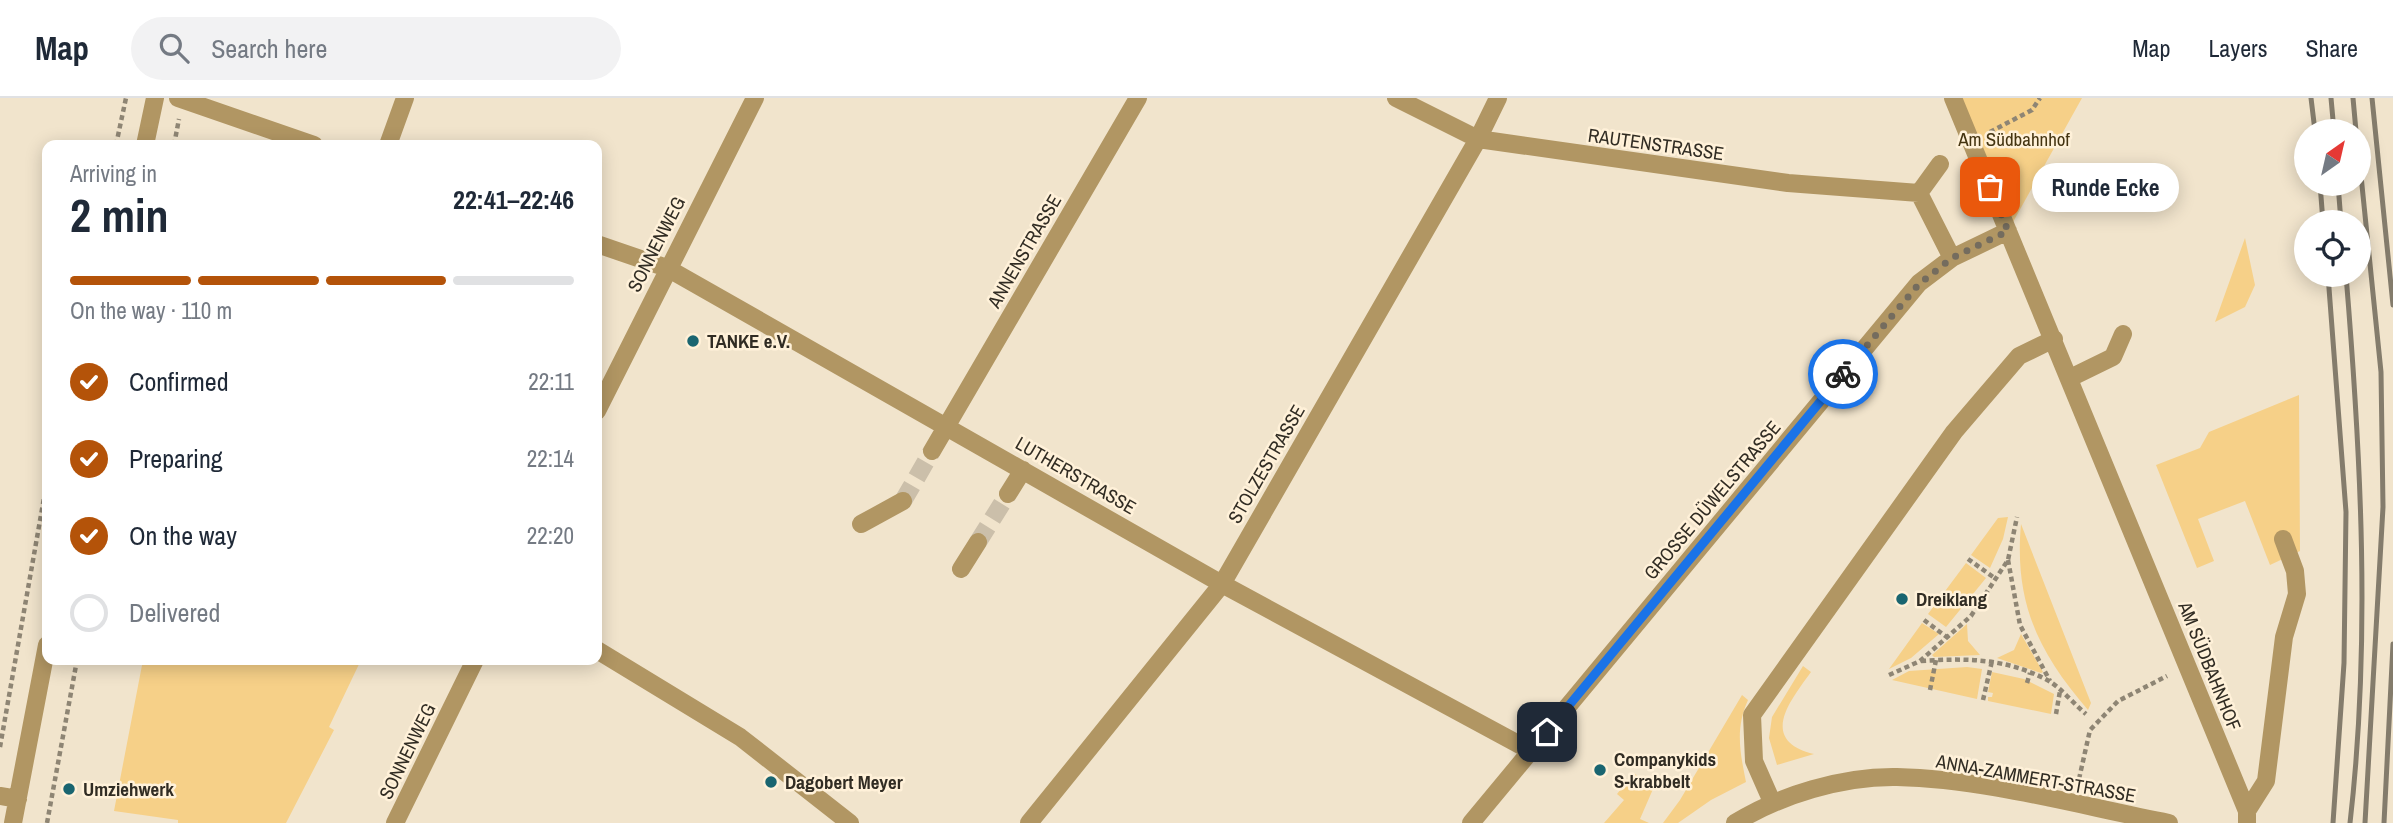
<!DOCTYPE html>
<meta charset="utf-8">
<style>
:root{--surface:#fff;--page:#f2f2f3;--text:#1f2937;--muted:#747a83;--line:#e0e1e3;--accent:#b45309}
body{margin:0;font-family:"Archivo Narrow",sans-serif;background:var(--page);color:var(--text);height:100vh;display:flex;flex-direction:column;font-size:26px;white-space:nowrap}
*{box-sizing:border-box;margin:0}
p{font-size:23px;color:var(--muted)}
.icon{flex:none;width:38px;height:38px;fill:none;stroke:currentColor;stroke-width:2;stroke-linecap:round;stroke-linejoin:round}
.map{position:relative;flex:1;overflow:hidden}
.drawer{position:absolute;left:42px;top:42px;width:560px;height:525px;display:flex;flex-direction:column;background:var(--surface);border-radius:14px;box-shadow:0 4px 18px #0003}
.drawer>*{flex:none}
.needle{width:46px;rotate:34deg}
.fabs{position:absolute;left:2294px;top:21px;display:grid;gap:14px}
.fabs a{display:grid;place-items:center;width:77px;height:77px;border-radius:50%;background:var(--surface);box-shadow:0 4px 18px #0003;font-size:35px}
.pin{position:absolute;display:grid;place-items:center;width:60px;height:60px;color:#fff;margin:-30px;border-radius:14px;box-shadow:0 4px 10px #0006}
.courier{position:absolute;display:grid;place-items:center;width:70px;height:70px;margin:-35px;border:5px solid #1a73e8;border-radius:50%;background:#fff;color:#222;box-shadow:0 2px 9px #0007}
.bubble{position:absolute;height:49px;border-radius:24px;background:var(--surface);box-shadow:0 4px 18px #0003;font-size:23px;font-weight:800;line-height:49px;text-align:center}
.summary em{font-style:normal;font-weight:800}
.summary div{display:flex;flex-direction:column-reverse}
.summary{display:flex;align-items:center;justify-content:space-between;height:119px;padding:0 28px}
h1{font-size:46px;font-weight:800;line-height:52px}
.bar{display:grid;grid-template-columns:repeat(4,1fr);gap:10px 7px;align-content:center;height:84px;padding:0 28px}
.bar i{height:9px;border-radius:5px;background:var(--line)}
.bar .on{background:var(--accent)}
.bar p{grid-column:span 4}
ol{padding:0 28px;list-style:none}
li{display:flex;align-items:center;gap:21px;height:77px}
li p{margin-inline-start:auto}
li .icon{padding:7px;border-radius:50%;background:var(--accent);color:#fff;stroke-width:4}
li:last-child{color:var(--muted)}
li i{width:38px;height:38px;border:4px solid var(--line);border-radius:50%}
header{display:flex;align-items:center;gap:42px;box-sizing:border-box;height:98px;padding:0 35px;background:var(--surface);border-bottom:2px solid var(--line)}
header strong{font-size:33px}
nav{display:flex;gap:38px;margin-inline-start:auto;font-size:24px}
.search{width:490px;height:63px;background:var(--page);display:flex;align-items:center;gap:18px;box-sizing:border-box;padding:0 24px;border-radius:38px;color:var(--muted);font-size:26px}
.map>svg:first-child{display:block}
.green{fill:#f6d088}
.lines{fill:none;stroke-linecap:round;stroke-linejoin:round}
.minor-tunnel{stroke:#cbbfaa;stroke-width:18;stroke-dasharray:18 9;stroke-linecap:butt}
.path{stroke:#8e8574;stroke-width:4.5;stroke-dasharray:5 3.5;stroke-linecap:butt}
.minor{stroke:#b19663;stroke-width:18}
.rail{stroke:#847c6c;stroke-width:5}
.done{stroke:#746c5e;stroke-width:7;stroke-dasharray:0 12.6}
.route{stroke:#1a73e8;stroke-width:9}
.poi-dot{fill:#1a6570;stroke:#fff1d9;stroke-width:2.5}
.labels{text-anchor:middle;stroke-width:5;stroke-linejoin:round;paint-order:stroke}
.park-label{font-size:19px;fill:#443411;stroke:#fff1d9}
.street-label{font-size:19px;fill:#312c23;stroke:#fff1d9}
.poi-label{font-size:19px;font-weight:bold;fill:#312c23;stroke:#fff1d9;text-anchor:start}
</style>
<header>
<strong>Map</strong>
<div class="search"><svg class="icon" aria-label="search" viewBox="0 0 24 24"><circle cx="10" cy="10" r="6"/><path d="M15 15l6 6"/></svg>Search here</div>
<nav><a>Map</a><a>Layers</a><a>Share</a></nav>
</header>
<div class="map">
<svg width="2393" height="725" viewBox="0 0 2393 725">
<rect width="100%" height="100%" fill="#f1e4cc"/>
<path class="green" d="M 1953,0 L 2082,0 L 2008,133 Z
M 2245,140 L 2255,187 L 2245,209 L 2215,224 Z
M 2299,297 L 2300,453 L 2270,467 L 2245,403 L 2198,421 L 2214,463 L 2197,470 L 2156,367 L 2200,350 L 2209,334 Z
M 2008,419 L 2003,441 L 1990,470 L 1971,457 L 1998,420 Z
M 2021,426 L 2087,595 L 2091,605 L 2088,612 C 2038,554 2014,504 2021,426 Z
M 1966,465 L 1986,480 L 1946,529 L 1928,516 Z
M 1922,525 L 1939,536 L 1911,560 L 1889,571 Z
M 1967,526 L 1968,543 L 1980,557 L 1934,559 L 1932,557 Z
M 2021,536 L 2043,574 L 2041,575 L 1997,560 L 2014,552 Z
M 143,562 L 361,562 L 329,629 L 334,632 L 286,725 L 178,725 L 178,722 L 114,713 Z
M 1803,568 L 1811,574 C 1790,603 1758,642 1814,656 L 1777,667 L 1769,640 L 1772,619 Z
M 1967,569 L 1982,571 L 1977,601 L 1892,582 L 1909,573 Z
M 1992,574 L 2024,581 L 2054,596 L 2051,616 L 1988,603 L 1988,599 L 1992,599 L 1993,595 L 1988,594 Z
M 1742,597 L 1748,602 C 1735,631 1740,654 1746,684 L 1711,702 L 1678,725 L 1663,725 L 1680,702 Z
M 1634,675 L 1653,691 L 1640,721 L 1649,725 L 1604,725 L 1624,702 L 1617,696 Z"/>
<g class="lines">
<path class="minor-tunnel" d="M 903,403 L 932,353
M 978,444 L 1008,396"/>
<path class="path" d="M 1990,34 L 2032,12 L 2040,0
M 116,47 L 126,0
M 174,47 L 179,21
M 1968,461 L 1996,481
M 2008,462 L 2020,527 L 2050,583
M 1924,522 L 1948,540
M 1921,563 C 1966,560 2007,560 2049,583 C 2062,591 2074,606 2086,616
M 1889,577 L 1920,563 L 1971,518 L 2008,462 L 2017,419
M 2027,585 L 2030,575
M 1930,592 L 1936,562
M 1983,602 L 1992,563
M 2056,616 L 2060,593
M 0,649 L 47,383
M 2079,681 L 2090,632 L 2118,603 L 2167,578
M 47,725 L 77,562"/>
<path class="minor" d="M 178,0 L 314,47
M 1396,0 L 1478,41 L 1788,85 L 1919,95
M 1953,0 L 2247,713 L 2247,725
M 145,47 L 155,0
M 388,47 L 405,0
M 1940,66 L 1919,95 L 1952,160
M 597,146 L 667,170 L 1222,486 L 1531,653
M 2070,280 L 2113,259 L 2123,236
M 597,313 L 755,0
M 932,353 L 1138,0
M 1008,396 L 1023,372
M 861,426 L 903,403
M 961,471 L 978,444
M 597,552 L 740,639 L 850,725
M 0,698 L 18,701
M 1772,704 L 1754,663 L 1752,617 L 1954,334 L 2019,258 L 2054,241
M 2247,713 L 2266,683 L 2284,539 L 2297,496 L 2295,473 L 2283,441
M 13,725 L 47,547
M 395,725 L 475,562
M 1029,725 L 1222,486 L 1478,41 L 1498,0
M 1471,725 L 1919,185 L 1952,160 L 2008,133
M 1735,725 C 1780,697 1843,678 1897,679 C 1986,681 2081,708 2169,725"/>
<path class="rail" d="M 2311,0 L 2315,33
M 2331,0 L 2334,33
M 2353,0 L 2356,33
M 2372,0 L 2393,207
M 2359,58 L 2381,274 L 2383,409 L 2365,725
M 2320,86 L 2323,124
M 2338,86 L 2341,124
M 2328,177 L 2346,414 L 2344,565 L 2333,725
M 2346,177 C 2361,359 2371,543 2350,725
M 2384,725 L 2393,546"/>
</g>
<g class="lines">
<path class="done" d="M 1843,276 L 1919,186 L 1952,160 L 2008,133 L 1990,89"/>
<path class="route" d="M 1547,634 L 1843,276"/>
</g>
<g class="poi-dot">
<circle cx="693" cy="243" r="7"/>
<circle cx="1902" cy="501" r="7"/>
<circle cx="1600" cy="672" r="7"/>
<circle cx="771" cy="684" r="7"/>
<circle cx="69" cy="691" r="7"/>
</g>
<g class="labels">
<g class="park-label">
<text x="2014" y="48">Am Südbahnhof</text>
</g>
<g class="street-label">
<text transform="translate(1656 46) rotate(8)" y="7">RAUTENSTRASSE</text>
<text transform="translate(656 146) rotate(-63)" y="7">SONNENWEG</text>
<text transform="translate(1024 153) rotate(-60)" y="7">ANNENSTRASSE</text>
<text transform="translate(1266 366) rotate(-60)" y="7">STOLZESTRASSE</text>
<text transform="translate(1076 377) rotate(30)" y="7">LUTHERSTRASSE</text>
<text transform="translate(1712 402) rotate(-50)" y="7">GROSSE DÜWELSTRASSE</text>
<text transform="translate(2210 568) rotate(68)" y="7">AM SÜDBAHNHOF</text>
<text transform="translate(407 653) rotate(-64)" y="7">SONNENWEG</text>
<text transform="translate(2036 680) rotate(10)" y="7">ANNA-ZAMMERT-STRASSE</text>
</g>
<g class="poi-label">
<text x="707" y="250">TANKE e.V.</text>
<text x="1916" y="508">Dreiklang</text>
<text x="1614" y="668">Companykids<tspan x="1614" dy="22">S-krabbelt</tspan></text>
<text x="785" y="691">Dagobert Meyer</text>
<text x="83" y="698">Umziehwerk</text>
</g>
</g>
</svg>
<div class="fabs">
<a><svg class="needle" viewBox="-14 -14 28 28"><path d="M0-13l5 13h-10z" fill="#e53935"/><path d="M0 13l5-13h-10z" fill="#747a83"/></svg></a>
<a><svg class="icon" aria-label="locate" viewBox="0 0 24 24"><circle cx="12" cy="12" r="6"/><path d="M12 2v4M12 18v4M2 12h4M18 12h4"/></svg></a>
</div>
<div class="pin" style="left:1990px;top:89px;background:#ea580c"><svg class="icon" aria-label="bag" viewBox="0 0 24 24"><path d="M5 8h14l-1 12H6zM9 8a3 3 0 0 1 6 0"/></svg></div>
<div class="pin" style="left:1547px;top:634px;background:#1f2937"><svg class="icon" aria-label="home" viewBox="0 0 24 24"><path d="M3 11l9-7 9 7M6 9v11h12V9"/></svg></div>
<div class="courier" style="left:1843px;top:276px"><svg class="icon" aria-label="bike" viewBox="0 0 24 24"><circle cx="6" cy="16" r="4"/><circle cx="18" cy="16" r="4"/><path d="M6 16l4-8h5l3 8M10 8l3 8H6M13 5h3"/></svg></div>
<div class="bubble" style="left:2032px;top:65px;width:147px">Runde Ecke</div>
<section class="drawer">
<div class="summary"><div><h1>2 min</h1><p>Arriving in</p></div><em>22:41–22:46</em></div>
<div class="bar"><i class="on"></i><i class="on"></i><i class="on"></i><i></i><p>On the way · 110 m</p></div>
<ol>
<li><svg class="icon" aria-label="check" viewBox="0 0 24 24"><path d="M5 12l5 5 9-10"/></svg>Confirmed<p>22:11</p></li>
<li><svg class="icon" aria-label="check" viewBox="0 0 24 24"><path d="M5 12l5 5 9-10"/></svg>Preparing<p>22:14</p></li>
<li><svg class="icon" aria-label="check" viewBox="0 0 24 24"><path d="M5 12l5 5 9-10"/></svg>On the way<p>22:20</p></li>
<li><i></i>Delivered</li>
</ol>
</section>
</div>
